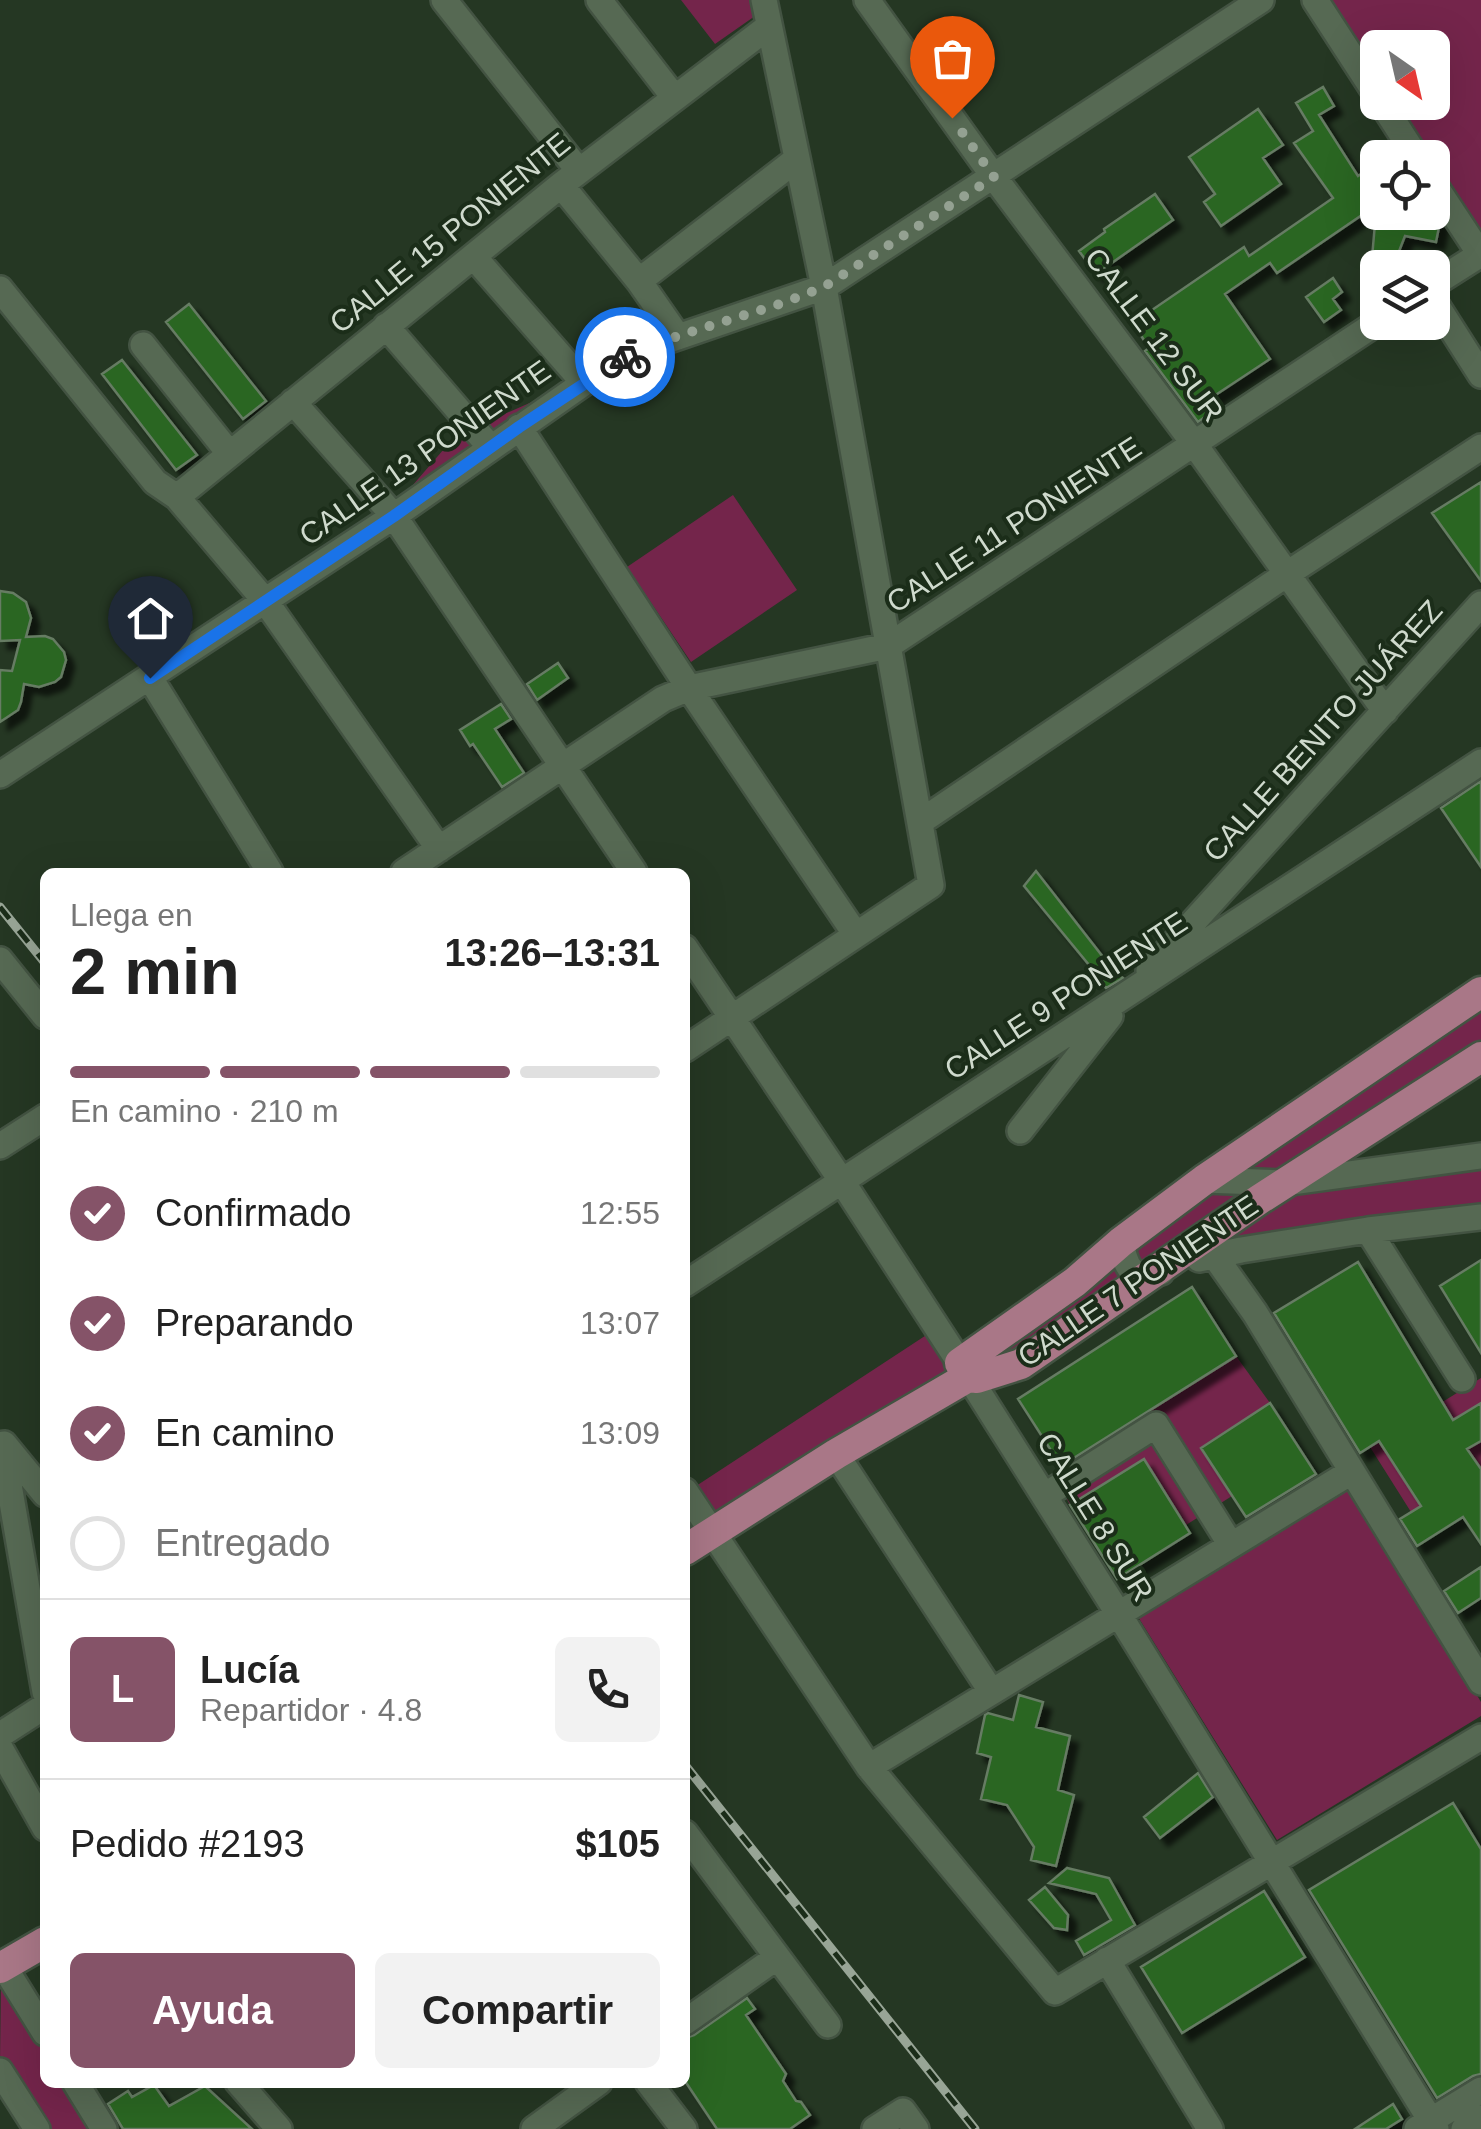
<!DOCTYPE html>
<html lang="es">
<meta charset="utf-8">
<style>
:root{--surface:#fff;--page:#f2f2f2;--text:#222;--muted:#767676;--line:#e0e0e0;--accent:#855368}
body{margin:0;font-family:Helvetica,sans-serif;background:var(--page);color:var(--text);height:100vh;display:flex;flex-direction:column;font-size:38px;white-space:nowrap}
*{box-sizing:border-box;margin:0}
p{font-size:32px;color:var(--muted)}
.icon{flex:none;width:55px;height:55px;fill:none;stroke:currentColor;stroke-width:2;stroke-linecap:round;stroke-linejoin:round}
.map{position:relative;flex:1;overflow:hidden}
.sheet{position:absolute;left:40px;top:868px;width:650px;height:1220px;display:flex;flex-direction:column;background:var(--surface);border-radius:15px;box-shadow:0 10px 40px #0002}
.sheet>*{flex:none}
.needle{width:65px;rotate:146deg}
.tools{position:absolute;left:1360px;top:30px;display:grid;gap:20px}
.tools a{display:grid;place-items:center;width:90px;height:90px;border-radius:15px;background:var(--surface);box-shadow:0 10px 40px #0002;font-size:50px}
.pin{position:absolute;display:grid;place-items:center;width:85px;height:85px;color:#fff;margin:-102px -42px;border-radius:50% 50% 50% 0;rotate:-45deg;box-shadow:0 0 10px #0007}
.pin .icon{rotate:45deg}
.courier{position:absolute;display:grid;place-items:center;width:100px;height:100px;margin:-50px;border:8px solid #1a73e8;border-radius:50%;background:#fff;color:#222;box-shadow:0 2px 12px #0007}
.summary em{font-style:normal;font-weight:700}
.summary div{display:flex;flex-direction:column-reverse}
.summary{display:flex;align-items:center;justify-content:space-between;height:170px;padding:0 30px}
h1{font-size:65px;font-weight:700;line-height:75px}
.bar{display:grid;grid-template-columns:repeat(4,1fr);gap:15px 10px;align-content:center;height:120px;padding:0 30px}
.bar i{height:12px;border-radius:8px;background:var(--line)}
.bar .active{background:var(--accent)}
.bar p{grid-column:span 4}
.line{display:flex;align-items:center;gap:25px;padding:0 30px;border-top:2px solid var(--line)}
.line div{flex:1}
.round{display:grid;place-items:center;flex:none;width:105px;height:105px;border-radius:15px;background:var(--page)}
ol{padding:0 30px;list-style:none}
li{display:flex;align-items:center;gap:30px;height:110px}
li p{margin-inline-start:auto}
li .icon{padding:10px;border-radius:50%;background:var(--accent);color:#fff;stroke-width:4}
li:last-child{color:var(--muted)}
li i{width:55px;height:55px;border:5px solid var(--line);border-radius:50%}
.button{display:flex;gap:20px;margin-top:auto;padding:20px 30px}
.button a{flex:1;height:115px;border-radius:15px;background:var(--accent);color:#fff;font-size:40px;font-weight:700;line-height:115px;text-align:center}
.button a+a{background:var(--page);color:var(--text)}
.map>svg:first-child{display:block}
.green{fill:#74254b}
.building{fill:#296623;stroke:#667b63;stroke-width:2.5;filter:url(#shadow)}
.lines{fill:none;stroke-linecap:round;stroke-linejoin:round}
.minor-casing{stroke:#435342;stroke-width:30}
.major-casing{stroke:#435342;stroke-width:35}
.minor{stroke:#566953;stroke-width:25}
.major{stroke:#a97787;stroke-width:30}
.rail-casing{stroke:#98a596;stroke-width:9}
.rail{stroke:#1b2d19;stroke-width:5;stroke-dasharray:15;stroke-linecap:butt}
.done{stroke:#94a192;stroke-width:10;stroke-dasharray:0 18}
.route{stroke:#1a73e8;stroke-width:12}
.labels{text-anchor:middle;stroke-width:8;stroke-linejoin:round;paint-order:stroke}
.street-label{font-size:30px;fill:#cfdacd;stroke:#1b2d19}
</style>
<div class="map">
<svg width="1481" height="2129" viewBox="0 0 1481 2129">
<defs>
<filter id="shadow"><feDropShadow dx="8" dy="8" stdDeviation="2.5" flood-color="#0009"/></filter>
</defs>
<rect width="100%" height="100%" fill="#253723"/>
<path class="green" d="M 681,0 L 752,0 L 755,16 L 715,44 Z
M 1315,0 L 1481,0 L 1481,253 L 1433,179 L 1432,158 L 1418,157 L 1382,103 L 1432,102 L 1432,48 L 1378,48 L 1377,96 Z
M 575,383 L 393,508 L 463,427 L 477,426 Z
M 733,495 L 797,590 L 691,662 L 627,567 Z
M 1481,993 L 1481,1054 L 1021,1362 L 969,1373 Z
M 1481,1158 L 1481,1214 L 1216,1248 L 1259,1201 Z
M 931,1332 L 962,1374 L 718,1526 L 693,1488 Z
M 1236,1356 L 1270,1403 L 1202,1447 L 1232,1496 L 1186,1525 L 1144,1459 L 1070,1505 L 1053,1472 Z
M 1481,1378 L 1481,1468 L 1411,1512 L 1370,1447 Z
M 1349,1482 L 1481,1702 L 1481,1716 L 1277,1840 L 1135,1612 Z
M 1,1977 L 45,2046 L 45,2082 L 68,2083 L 97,2129 L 43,2129 L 0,2062 Z"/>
<path class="building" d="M 1323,87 L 1334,106 L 1319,115 L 1358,176 L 1378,163 L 1378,204 L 1277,273 L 1270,263 L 1225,294 L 1270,359 L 1214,396 L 1221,405 L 1198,422 L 1145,351 L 1149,348 L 1133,323 L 1244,247 L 1249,256 L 1333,198 L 1294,143 L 1313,131 L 1296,103 Z
M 1258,109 L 1283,145 L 1263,158 L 1281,184 L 1221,226 L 1204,202 L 1215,194 L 1189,157 Z
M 1155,194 L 1173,220 L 1096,274 L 1079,251 L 1105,232 L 1104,229 Z
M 1376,212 L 1433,213 L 1440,222 L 1436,242 L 1405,236 L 1394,264 L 1372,258 Z
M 1333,278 L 1342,292 L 1333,299 L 1341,310 L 1324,322 L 1306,297 Z
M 189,304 L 266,401 L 243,419 L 166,322 Z
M 122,360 L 197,455 L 176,470 L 102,374 Z
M 1481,482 L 1481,581 L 1432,513 Z
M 0,591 L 13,593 L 26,602 L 31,618 L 26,637 L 45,636 L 53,639 L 64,652 L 66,660 L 61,677 L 55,682 L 39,687 L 24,684 L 21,702 L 18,710 L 0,722 L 0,670 L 12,671 L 20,640 L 0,641 Z
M 558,663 L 568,678 L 537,700 L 527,684 Z
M 501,704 L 511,719 L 495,729 L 524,773 L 502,787 L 473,744 L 470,746 L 460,730 Z
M 1481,781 L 1481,867 L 1441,808 Z
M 1036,871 L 1114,971 L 1123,978 L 1106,988 L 1102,984 L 1103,982 L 1024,886 Z
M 1481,1260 L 1481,1353 L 1440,1286 Z
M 1358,1262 L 1453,1420 L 1481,1403 L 1481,1441 L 1467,1449 L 1481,1469 L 1481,1544 L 1463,1517 L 1417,1546 L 1400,1519 L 1421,1506 L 1379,1441 L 1360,1453 L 1274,1313 Z
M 1192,1287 L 1236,1356 L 1061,1466 L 1018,1399 Z
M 1270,1403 L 1316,1474 L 1246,1517 L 1201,1448 Z
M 1144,1459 L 1190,1533 L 1117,1579 L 1070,1505 Z
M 1481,1567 L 1481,1598 L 1458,1613 L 1444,1591 Z
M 1019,1695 L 1043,1702 L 1036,1727 L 1070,1736 L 1058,1790 L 1074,1795 L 1056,1866 L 1031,1860 L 1034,1847 L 1007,1805 L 981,1799 L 991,1757 L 977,1753 L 985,1715 L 988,1713 L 1013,1720 Z
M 1198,1773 L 1213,1797 L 1160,1838 L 1144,1817 Z
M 1453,1803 L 1481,1849 L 1481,2074 L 1473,2076 L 1437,2098 L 1309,1890 Z
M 1067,1868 L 1109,1878 L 1135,1925 L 1084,1955 L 1076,1941 L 1111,1920 L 1096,1894 L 1049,1883 Z
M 1045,1887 L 1068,1915 L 1067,1930 L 1054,1928 L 1029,1900 Z
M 1264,1891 L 1305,1957 L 1182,2033 L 1141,1967 Z
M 747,1998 L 755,2009 L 746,2015 L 786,2074 L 783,2081 L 796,2101 L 801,2102 L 810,2115 L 790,2129 L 717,2129 L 685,2081 L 685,2038 L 694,2035 Z
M 154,2085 L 169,2106 L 205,2086 L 252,2129 L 123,2129 L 108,2104 L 128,2091 L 132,2097 Z
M 1393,2104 L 1402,2119 L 1386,2129 L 1355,2129 Z"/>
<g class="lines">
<g class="minor-casing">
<path id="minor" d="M 444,0 L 579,171
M 599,0 L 674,97
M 867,0 L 994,177 L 1195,445 L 1385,711
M 1315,0 L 1378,97
M 1381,102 L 1417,158
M 1432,181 L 1480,254
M 561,185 L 639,281 L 678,337
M 474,257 L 584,383
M 639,281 L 797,159
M 1432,285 L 1481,254
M 0,289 L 155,482 L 177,497 L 266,602 L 439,849
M 1432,298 L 1481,375
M 386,326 L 491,448
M 143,345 L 229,453
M 293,402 L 394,516 L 634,872
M 519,427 L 689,688 L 856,935
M 177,497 L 561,185 L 768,27
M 150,678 L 270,872
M 0,775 L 394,516 L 584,383 L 631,353 L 824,287 L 1261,0
M 920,822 L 1287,574 L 1481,447
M 404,872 L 663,699 L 689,688 L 888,646 L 1378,322
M 685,948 L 841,1180 L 960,1363 L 1118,1613 L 1436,2129
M 0,960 L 45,1016
M 1149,971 L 1481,604
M 685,1049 L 931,885 L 824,287 L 764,0
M 1020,1131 L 1110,1016
M 0,1146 L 45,1117
M 1204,1180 L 1284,1183 L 1481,1156
M 1368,1230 L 1462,1379
M 1121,1242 C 1126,1269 1132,1281 1161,1272
M 1214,1255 L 1255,1313 L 1481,1682
M 1199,1259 L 1241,1250 L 1368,1230 L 1481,1217
M 685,1284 L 1481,762
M 4,1444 L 45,1494
M 6,1447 L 4,1456 L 45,1692
M 836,1454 L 991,1691
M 685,1491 L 869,1767 L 1055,1992 L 1481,1737
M 1044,1496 L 1156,1425 L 1231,1545
M 0,1735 L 45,1706
M 0,1748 L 45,1828
M 869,1767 L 1351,1472
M 685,1833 L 828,2025
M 1107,1960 L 1210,2129
M 3,1965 L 45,2033
M 685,2022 L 777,1957
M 0,2071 L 37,2129
M 75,2082 L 104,2129
M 238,2082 L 279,2129
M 648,2082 L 684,2129
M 534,2129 L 599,2082
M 875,2129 L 903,2111 L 916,2129
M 1417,2129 L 1481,2090
M 1464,2129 L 1481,2118"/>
</g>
<g class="major-casing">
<path id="major" d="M 960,1363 L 1075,1282 L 1121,1242 L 1204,1180 L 1481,992
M 685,1550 L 836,1454 L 968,1377 L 977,1378 L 1021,1364 L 1260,1199 L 1481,1057
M 0,1968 L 45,1942"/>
</g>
<use href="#minor" class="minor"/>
<use href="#major" class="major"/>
<g class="rail-casing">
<path id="rail" d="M 0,907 L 45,963
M 685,1765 L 975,2129"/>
</g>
<use href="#rail" class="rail"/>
</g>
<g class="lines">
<path class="done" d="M 625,357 L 678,336 L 780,304 L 824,287 L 994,177 L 952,118"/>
<path class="route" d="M 150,678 L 394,516 L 519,427 L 625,357"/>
</g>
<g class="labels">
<g class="street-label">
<text transform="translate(450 233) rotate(-39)" y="10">CALLE 15 PONIENTE</text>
<text transform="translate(1154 335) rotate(53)" y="10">CALLE 12 SUR</text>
<text transform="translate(425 453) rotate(-35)" y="10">CALLE 13 PONIENTE</text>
<text transform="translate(1014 525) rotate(-33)" y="10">CALLE 11 PONIENTE</text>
<text transform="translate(1323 731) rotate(-48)" y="10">CALLE BENITO JUÁREZ</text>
<text transform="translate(1066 996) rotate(-33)" y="10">CALLE 9 PONIENTE</text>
<text transform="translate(1138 1281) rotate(-34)" y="10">CALLE 7 PONIENTE</text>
<text transform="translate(1095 1517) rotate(58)" y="10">CALLE 8 SUR</text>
</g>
</g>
</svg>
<div class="tools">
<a><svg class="needle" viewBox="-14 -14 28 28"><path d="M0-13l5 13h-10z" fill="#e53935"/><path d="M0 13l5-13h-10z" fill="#767676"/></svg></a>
<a><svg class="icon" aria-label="locate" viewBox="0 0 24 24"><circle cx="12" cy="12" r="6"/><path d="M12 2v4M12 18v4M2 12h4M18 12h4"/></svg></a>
<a><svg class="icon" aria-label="layers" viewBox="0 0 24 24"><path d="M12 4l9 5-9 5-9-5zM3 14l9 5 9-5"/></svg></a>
</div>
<div class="pin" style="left:952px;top:118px;background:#ea580c"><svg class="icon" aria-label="bag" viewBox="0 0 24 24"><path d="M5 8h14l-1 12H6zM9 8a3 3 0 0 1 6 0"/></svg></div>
<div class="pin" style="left:150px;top:678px;background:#1f2937"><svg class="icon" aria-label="home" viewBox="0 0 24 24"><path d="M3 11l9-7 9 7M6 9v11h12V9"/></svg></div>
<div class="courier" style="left:625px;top:357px"><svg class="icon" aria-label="bike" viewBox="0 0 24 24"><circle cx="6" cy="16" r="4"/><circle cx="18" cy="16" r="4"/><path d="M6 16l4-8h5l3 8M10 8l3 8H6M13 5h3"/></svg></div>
<section class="sheet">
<div class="summary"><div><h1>2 min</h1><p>Llega en</p></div><em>13:26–13:31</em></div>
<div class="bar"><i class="active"></i><i class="active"></i><i class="active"></i><i></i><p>En camino · 210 m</p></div>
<ol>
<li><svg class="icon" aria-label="check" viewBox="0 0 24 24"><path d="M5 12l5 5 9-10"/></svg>Confirmado<p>12:55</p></li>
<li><svg class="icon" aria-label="check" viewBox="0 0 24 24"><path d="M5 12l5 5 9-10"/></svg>Preparando<p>13:07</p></li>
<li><svg class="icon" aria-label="check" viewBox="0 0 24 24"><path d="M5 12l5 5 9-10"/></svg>En camino<p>13:09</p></li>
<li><i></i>Entregado</li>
</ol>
<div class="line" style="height:180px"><b class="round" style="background:var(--accent);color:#fff">L</b><div><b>Lucía</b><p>Repartidor · 4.8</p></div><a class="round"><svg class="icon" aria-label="phone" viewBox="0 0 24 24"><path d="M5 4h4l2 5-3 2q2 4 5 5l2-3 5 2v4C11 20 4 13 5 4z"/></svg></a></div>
<div class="line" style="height:130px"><div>Pedido #2193</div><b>$105</b></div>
<div class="button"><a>Ayuda</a><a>Compartir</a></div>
</section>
</div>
